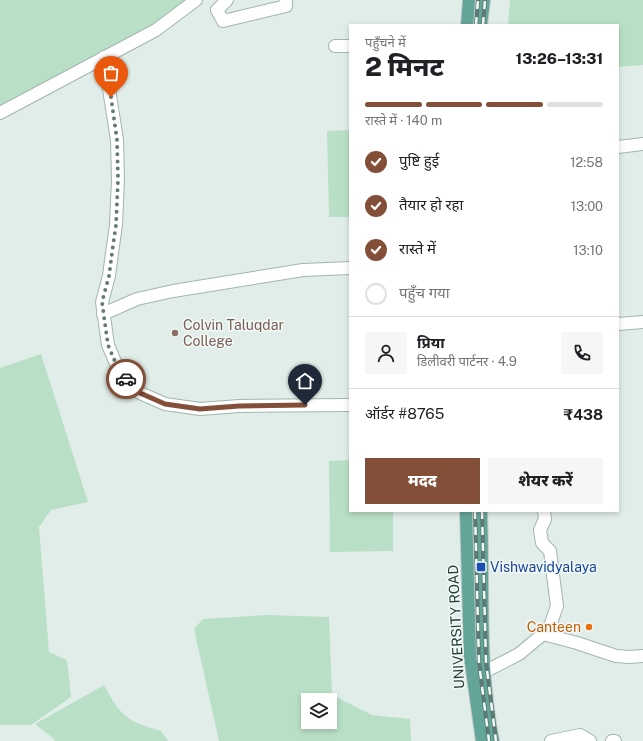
<!DOCTYPE html>
<html lang="hi">
<meta charset="utf-8">
<style>
:root{--surface:#fff;--page:#f6f6f6;--text:#202124;--muted:#757577;--line:#e0e0e0;--accent:#834f38}
body{margin:0;font-family:"Public Sans","Noto Sans Devanagari",sans-serif;background:var(--page);color:var(--text);height:100vh;display:flex;flex-direction:column;font-size:15px;white-space:nowrap}
*{box-sizing:border-box;margin:0}
p{font-size:13px;color:var(--muted)}
.icon{flex:none;width:22px;height:22px;fill:none;stroke:currentColor;stroke-width:2;stroke-linecap:round;stroke-linejoin:round}
.map{position:relative;flex:1;overflow:hidden}
.drawer{position:absolute;left:349px;top:24px;width:270px;height:488px;display:flex;flex-direction:column;background:var(--surface);border-radius:0px;box-shadow:0 2px 6px #0003}
.drawer>*{flex:none}
.controls{position:absolute;left:301px;top:693px;display:grid;gap:8px}
.controls a{display:grid;place-items:center;width:36px;height:36px;border-radius:0px;background:var(--surface);box-shadow:0 2px 6px #0003;font-size:20px}
.pin{position:absolute;display:grid;place-items:center;width:34px;height:34px;color:#fff;margin:-41px -17px;border-radius:50% 50% 50% 0;rotate:-45deg;box-shadow:0 0 4px #0007}
.pin .icon{rotate:45deg}
.courier{position:absolute;display:grid;place-items:center;width:40px;height:40px;margin:-20px;border:3px solid #834f38;border-radius:50%;background:#fff;color:#222;box-shadow:0 1px 5px #0007}
.head em{font-style:normal;font-weight:800}
.head div{display:flex;flex-direction:column-reverse}
.head{display:flex;align-items:center;justify-content:space-between;height:68px;padding:0 16px}
h1{font-size:26px;font-weight:800;line-height:30px}
.bar{display:grid;grid-template-columns:repeat(4,1fr);gap:6px 4px;align-content:center;height:48px;padding:0 16px}
.bar i{height:5px;border-radius:3px;background:var(--line)}
.bar .on{background:var(--accent)}
.bar p{grid-column:span 4}
.line{display:flex;align-items:center;gap:10px;padding:0 16px;border-top:1px solid var(--line)}
.line div{flex:1}
.round{display:grid;place-items:center;flex:none;width:42px;height:42px;border-radius:0px;background:var(--page)}
ol{padding:0 16px;list-style:none}
li{display:flex;align-items:center;gap:12px;height:44px}
li p{margin-inline-start:auto}
li .icon{padding:4px;border-radius:50%;background:var(--accent);color:#fff;stroke-width:4}
li:last-child{color:var(--muted)}
li i{width:22px;height:22px;border:2px solid var(--line);border-radius:50%}
.cta{display:flex;gap:8px;margin-top:auto;padding:8px 16px}
.cta a{flex:1;height:46px;border-radius:0px;background:var(--accent);color:#fff;font-size:16px;font-weight:800;line-height:46px;text-align:center}
.cta a+a{background:var(--page);color:var(--text)}
.map>svg:first-child{display:block}
.green{fill:#b9dfc6;fill-rule:evenodd}
.lines{fill:none;stroke-linecap:round;stroke-linejoin:round}
.minor-casing{stroke:#a3b5b0;stroke-width:14}
.major-casing{stroke:#c1c9c8;stroke-width:14}
.minor{stroke:#fff;stroke-width:12}
.major{stroke:#63a599;stroke-width:12}
.rail-casing{stroke:#5b7a74;stroke-width:4}
.rail{stroke:#f2f9f6;stroke-width:2.5;stroke-dasharray:8;stroke-linecap:butt}
.done{stroke:#647c76;stroke-width:4;stroke-dasharray:0 7.2}
.route{stroke:#834f38;stroke-width:5}
.education-dot{fill:#8d6e63;stroke:#f2f9f6;stroke-width:1.5}
.transit-dot{fill:#1a4fb4;stroke:#f2f9f6;stroke-width:1.5}
.food-dot{fill:#e8710a;stroke:#f2f9f6;stroke-width:1.5}
.labels{text-anchor:middle;stroke-width:3;stroke-linejoin:round;paint-order:stroke}
.education-label{font-size:14px;fill:#785e54;stroke:#f2f9f6;text-anchor:start}
.transit-label{font-size:14px;fill:#164399;stroke:#f2f9f6;text-anchor:start}
.street-label{font-size:14px;fill:#203f39;stroke:#f2f9f6}
.food-label{font-size:14px;fill:#c56008;stroke:#f2f9f6;text-anchor:end}
</style>
<div class="map">
<svg width="643" height="741" viewBox="0 0 643 741">
<rect width="100%" height="100%" fill="#e1ede8"/>
<path class="green" d="M 0,0 L 191,0 L 184,6 L 102,55 L 0,111 Z
M 510,0 L 643,0 L 643,65 L 618,67 L 618,25 L 508,25 Z
M 350,130 L 350,217 L 329,217 L 327,131 Z
M 41,354 L 88,502 L 51,510 L 39,527 L 49,652 L 67,660 L 71,697 L 31,725 L 0,725 L 0,368 Z
M 350,460 L 350,511 L 393,511 L 393,551 L 330,552 L 329,461 Z
M 266,615 L 329,617 L 332,695 L 372,715 L 410,719 L 411,741 L 219,741 L 194,629 L 203,619 ZM 308,700 L 330,700 L 330,722 L 308,722 Z
M 104,685 C 120,716 128,722 161,731 L 168,741 L 55,741 L 54,739 L 35,724 Z"/>
<g class="lines">
<g class="minor-casing">
<path id="minor" d="M 227,0 L 217,10 L 223,21 L 286,6 L 286,0
M 335,46 L 350,46
M 104,57 L 117,140 L 118,179 L 116,225 L 112,253 L 109,276 L 102,302 L 108,345 L 119,371 L 140,393 L 165,404 L 200,409 L 239,406 L 350,405
M 0,113 L 156,30 L 196,0
M 618,147 L 643,144
M 103,314 L 137,299 L 173,291 L 303,270 L 350,268
M 618,324 L 643,322
M 543,634 L 577,643 L 616,656 L 629,657 L 643,656
M 476,673 L 484,672 L 519,654 L 549,629 L 557,606 L 550,551 L 542,543 L 540,530 L 545,519 L 544,511
M 551,741 L 580,735 L 590,741
M 612,741 L 615,741"/>
</g>
<g class="major-casing">
<path id="major" d="M 467,25 L 469,0
M 481,25 L 484,0
M 466,511 L 470,656 L 482,741
M 481,511 C 484,587 478,665 493,741"/>
</g>
<use href="#minor" class="minor"/>
<use href="#major" class="major"/>
<g class="rail-casing">
<path id="rail" d="M 476,25 L 478,0
M 483,25 L 485,0
M 475,511 L 479,663 L 489,741
M 482,511 L 486,662 L 496,741"/>
</g>
<use href="#rail" class="rail"/>
</g>
<g class="lines">
<path class="done" d="M 111,97 L 117,140 L 118,179 L 116,225 L 112,253 L 109,276 L 102,302 L 108,345 L 119,371 L 126,379"/>
<path class="route" d="M 126,379 L 140,393 L 165,404 L 200,409 L 239,406 L 305,405"/>
</g>
<circle class="education-dot" cx="175" cy="333" r="4"/>
<rect class="transit-dot" x="476" y="562" width="10" height="10" rx="2"/>
<circle class="food-dot" cx="589" cy="627" r="4"/>
<g class="labels">
<g class="education-label">
<text x="183" y="330">Colvin Taluqdar<tspan x="183" dy="16">College</tspan></text>
</g>
<g class="transit-label">
<text x="490" y="572">Vishwavidyalaya</text>
</g>
<g class="street-label">
<text transform="translate(456 627) rotate(-93)" y="5">UNIVERSITY ROAD</text>
</g>
<g class="food-label">
<text x="581" y="632">Canteen</text>
</g>
</g>
</svg>
<div class="controls">
<a><svg class="icon" aria-label="layers" viewBox="0 0 24 24"><path d="M12 4l9 5-9 5-9-5zM3 14l9 5 9-5"/></svg></a>
</div>
<div class="pin" style="left:111px;top:97px;background:#ea580c"><svg class="icon" aria-label="bag" viewBox="0 0 24 24"><path d="M5 8h14l-1 12H6zM9 8a3 3 0 0 1 6 0"/></svg></div>
<div class="pin" style="left:305px;top:405px;background:#1f2937"><svg class="icon" aria-label="home" viewBox="0 0 24 24"><path d="M3 11l9-7 9 7M6 9v11h12V9"/></svg></div>
<div class="courier" style="left:126px;top:379px"><svg class="icon" aria-label="car" viewBox="0 0 24 24"><path d="M5 17H2v-5l4-1 3-4h7l3 4 3 1v5h-3M9 17h6M6 11h13"/><circle cx="7" cy="17" r="2"/><circle cx="17" cy="17" r="2"/></svg></div>
<section class="drawer">
<div class="head"><div><h1>2 मिनट</h1><p>पहुँचने में</p></div><em>13:26–13:31</em></div>
<div class="bar"><i class="on"></i><i class="on"></i><i class="on"></i><i></i><p>रास्ते में · 140 m</p></div>
<ol>
<li><svg class="icon" aria-label="check" viewBox="0 0 24 24"><path d="M5 12l5 5 9-10"/></svg>पुष्टि हुई<p>12:58</p></li>
<li><svg class="icon" aria-label="check" viewBox="0 0 24 24"><path d="M5 12l5 5 9-10"/></svg>तैयार हो रहा<p>13:00</p></li>
<li><svg class="icon" aria-label="check" viewBox="0 0 24 24"><path d="M5 12l5 5 9-10"/></svg>रास्ते में<p>13:10</p></li>
<li><i></i>पहुँच गया</li>
</ol>
<div class="line" style="height:72px"><a class="round"><svg class="icon" aria-label="person" viewBox="0 0 24 24"><circle cx="12" cy="8" r="4"/><path d="M4 21q1-7 8-7t8 7"/></svg></a><div><b>प्रिया</b><p>डिलीवरी पार्टनर · 4.9</p></div><a class="round"><svg class="icon" aria-label="phone" viewBox="0 0 24 24"><path d="M5 4h4l2 5-3 2q2 4 5 5l2-3 5 2v4C11 20 4 13 5 4z"/></svg></a></div>
<div class="line" style="height:52px"><div>ऑर्डर #8765</div><b>₹438</b></div>
<div class="cta"><a>मदद</a><a>शेयर करें</a></div>
</section>
</div>
